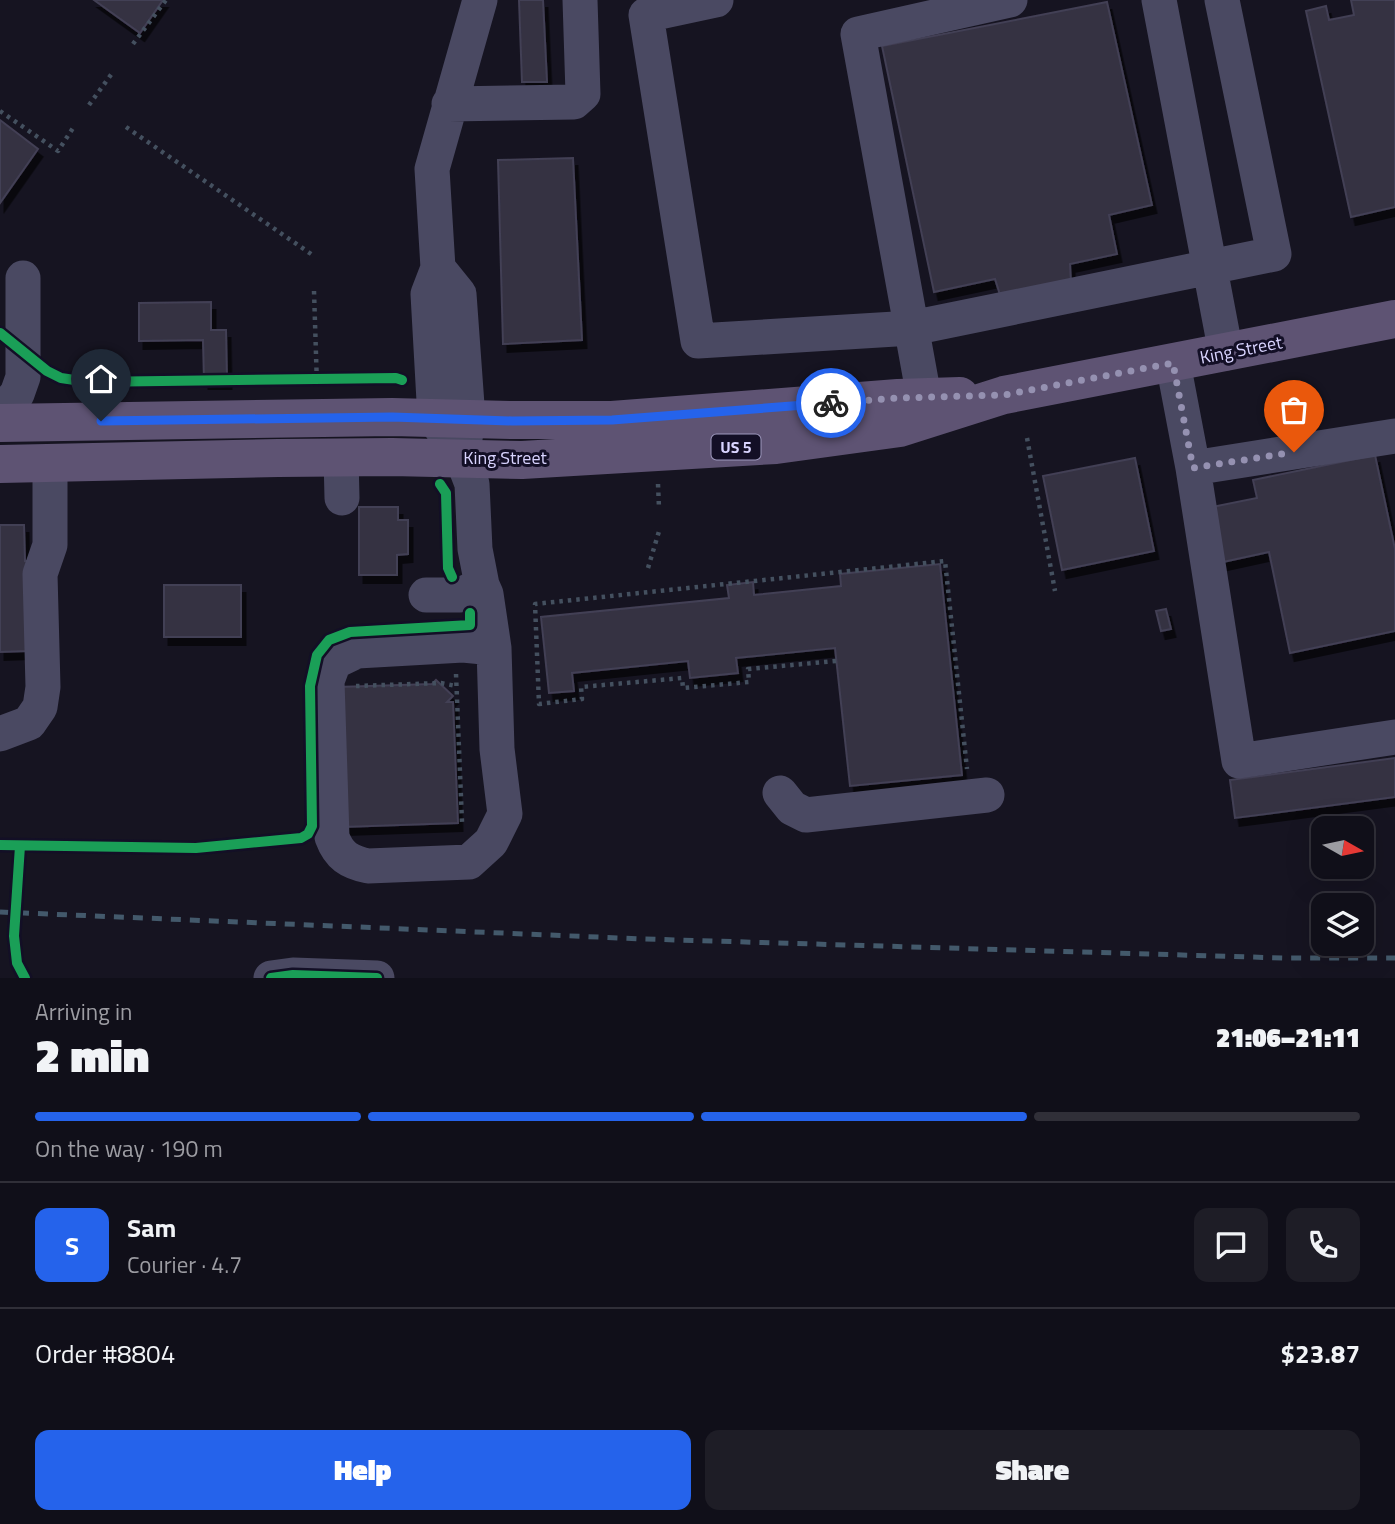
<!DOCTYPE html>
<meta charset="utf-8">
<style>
:root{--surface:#100f19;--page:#1e1d26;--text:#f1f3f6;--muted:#9c9ca2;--line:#302f38;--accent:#2563eb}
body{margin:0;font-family:"Titillium Web",sans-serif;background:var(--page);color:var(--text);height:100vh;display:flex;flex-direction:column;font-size:26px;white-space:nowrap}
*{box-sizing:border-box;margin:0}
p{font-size:23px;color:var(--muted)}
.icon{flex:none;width:38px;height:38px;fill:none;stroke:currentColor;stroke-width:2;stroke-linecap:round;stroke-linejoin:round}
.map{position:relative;height:978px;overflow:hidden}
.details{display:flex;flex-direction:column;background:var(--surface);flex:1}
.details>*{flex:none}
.needle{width:46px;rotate:99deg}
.fabs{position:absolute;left:1311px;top:816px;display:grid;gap:14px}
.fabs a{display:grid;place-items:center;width:63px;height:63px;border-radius:14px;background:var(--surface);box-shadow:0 7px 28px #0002,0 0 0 2px var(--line);font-size:35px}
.pin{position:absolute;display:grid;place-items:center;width:60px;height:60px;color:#fff;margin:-72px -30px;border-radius:50% 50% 50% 0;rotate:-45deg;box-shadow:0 0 7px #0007}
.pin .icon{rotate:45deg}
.courier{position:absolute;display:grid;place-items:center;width:70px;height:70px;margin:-35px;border:5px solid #2563eb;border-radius:50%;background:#fff;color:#222;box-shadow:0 2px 9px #0007}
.headline em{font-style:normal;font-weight:800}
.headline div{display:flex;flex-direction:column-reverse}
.headline{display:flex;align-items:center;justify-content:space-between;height:119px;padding:0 35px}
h1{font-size:46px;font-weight:800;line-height:52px}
.bar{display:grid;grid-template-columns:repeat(4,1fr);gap:10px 7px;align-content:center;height:84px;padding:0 35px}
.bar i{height:9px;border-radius:5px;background:var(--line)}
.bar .selected{background:var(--accent)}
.bar p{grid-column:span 4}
.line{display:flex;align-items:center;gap:18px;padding:0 35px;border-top:2px solid var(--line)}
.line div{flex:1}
.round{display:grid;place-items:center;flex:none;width:74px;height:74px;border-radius:14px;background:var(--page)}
.primary-button{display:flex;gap:14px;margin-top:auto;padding:14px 35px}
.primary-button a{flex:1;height:80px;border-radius:14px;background:var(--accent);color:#fff;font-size:28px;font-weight:800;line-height:80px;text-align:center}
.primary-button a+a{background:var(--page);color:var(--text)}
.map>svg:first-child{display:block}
.building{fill:#343243;stroke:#433f54;stroke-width:2;filter:url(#shadow)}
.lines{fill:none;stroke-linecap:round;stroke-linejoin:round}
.path{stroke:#44505f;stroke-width:4.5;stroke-dasharray:3.5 5;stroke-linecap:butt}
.minor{stroke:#4a4962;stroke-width:35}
.major{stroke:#5e5373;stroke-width:38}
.rail{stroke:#43596b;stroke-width:5;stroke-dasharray:10 9;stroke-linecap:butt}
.cycleway-casing{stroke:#130f26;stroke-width:15}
.cycleway{stroke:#1a9f57;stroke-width:10}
.done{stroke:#9591b1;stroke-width:7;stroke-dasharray:0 12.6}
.route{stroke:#2563eb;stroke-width:9}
.labels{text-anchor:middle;stroke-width:6;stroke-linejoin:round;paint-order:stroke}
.shield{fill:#130f26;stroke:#9e99be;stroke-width:2}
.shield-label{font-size:16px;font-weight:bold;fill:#d9d4ff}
.street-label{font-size:18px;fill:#d9d4ff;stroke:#130f26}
</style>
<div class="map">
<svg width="1395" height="978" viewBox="0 0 1395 978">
<defs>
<filter id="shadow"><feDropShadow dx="4.5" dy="8" stdDeviation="0" flood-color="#0009"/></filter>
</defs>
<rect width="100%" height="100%" fill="#161421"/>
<path class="building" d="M 94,0 L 163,0 L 140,33 Z
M 519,0 L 543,0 L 547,82 L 522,82 Z
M 1351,0 L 1395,0 L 1395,207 L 1351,217 L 1306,11 L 1326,6 L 1329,20 L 1354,15 Z
M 1107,2 L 1152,205 L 1109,215 L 1117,254 L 1070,264 L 1071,283 L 1001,298 L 995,279 L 934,292 L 882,46 Z
M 0,120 L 38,149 L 0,203 Z
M 573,158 L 582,340 L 503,344 L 498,160 Z
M 211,302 L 211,330 L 226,330 L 227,381 L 204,381 L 203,340 L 139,341 L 139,303 Z
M 1375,455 L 1395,549 L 1395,631 L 1290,653 L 1269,552 L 1223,562 L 1212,507 L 1257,498 L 1253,480 Z
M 1135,458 L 1154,551 L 1062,570 L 1043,476 Z
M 359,507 L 398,507 L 398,520 L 408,520 L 408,554 L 397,555 L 397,575 L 359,575 Z
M 0,525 L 24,525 L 25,561 L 30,561 L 27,651 L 0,652 Z
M 940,564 L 962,775 L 850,786 L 835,648 L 736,658 L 738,673 L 690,678 L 688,661 L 572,673 L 574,691 L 549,693 L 541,617 L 729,598 L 727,585 L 753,582 L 754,595 L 841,586 L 840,574 Z
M 164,585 L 241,585 L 241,637 L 164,637 Z
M 1166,609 L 1171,629 L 1161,631 L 1156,611 Z
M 436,680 L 453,696 L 447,702 L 453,702 L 458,823 L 343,827 L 338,687 L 432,684 Z
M 1395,758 L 1395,797 L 1235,818 L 1230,780 Z"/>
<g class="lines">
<path class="path" d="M 133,44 L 166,0
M 89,105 L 113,72
M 0,111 L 58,151 L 73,128
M 126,127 L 314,256
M 314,291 L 317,386
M 1027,438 L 1055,591
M 658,484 L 659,508
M 648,568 L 660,528
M 836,661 L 748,669 L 749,682 L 683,688 L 682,678 L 581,687 L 582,699 L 539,704 L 535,604 L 945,561 L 967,769
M 456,674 L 462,822
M 356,686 L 441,683 L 456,686"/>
<path class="minor" d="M 480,0 L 432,169 L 438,268 L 428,294 L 435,419 L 462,458 L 472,484 L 475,549 L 482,585 L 486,594 L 494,648 L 497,749 L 505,814 L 491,842 L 469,862 L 368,866 C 349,862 339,856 332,837 L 327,681 L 334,662 L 357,651 L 463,645 L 494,648
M 716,0 L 646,15 L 698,341 L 912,328 L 1274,254 L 1222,0
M 1159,0 L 1226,353
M 449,104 L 574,102 L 583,94 L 580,0
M 438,268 L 459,294 L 468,419 L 464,445
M 1173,363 L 1193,468 L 1239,761 L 1395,737
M 924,397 L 858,34 L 1010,0
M 0,413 L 17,394 L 23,377 L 23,278
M 341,457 L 342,498
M 1193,468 L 1395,436
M 426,595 L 460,595 L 482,585
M 0,734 L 29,723 L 40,707 L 43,687 L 40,574 L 50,545 L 50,465
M 780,793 L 792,808 L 806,815 L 987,795
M 271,978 L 293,975 L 377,978"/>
<path class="major" d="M 0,423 L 392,417 L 512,420 L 612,420 L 898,398 L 960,396
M 0,464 L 278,458 L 392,457 L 522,460 L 776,445 L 900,428 L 1004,395 L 1395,319"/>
<path class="rail" d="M 0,912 L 644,939 L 1284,958 L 1395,958"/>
<g class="cycleway-casing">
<path id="cycleway" d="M 0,333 L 47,371 L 61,378 L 88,382 L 396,378 L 402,380
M 440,484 L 446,493 L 448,568 L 452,577
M 0,845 L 196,848 L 301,838 L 308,834 L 312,826 L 310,686 L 317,655 L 329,640 L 350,632 L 470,625 L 470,613
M 20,846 L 14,936 L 17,963 L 25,978
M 271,978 L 293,975 L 377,978"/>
</g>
<use href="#cycleway" class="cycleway"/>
</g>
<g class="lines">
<path class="done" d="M 831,403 L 898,398 L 1004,395 L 1173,363 L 1193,468 L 1294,452"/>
<path class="route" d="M 101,421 L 392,417 L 512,421 L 612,420 L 831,403"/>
</g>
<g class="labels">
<rect class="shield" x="711.5" y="434.5" width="49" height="25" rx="5"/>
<g class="shield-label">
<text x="736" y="453">US 5</text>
</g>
<g class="street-label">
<text transform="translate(1241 350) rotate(-11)" y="6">King Street</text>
<text x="505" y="464">King Street</text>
</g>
</g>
</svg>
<div class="fabs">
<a><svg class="needle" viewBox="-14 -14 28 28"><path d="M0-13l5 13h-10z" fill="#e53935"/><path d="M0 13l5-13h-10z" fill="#9c9ca2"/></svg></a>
<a><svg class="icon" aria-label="layers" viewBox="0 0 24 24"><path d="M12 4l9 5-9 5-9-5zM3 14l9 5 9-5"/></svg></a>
</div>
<div class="pin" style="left:1294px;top:452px;background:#ea580c"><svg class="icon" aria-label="bag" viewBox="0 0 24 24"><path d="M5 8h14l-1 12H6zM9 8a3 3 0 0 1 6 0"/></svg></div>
<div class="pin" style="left:101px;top:421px;background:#1f2937"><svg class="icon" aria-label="home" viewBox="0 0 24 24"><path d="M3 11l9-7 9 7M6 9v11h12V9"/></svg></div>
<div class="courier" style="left:831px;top:403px"><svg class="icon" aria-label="bike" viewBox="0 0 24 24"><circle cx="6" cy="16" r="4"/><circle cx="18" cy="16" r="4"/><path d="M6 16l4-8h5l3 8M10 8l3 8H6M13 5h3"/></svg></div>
</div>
<section class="details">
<div class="headline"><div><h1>2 min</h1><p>Arriving in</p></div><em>21:06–21:11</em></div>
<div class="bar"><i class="selected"></i><i class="selected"></i><i class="selected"></i><i></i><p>On the way · 190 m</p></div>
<div class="line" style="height:126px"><b class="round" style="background:var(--accent);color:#fff">S</b><div><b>Sam</b><p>Courier · 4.7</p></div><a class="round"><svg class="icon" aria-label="chat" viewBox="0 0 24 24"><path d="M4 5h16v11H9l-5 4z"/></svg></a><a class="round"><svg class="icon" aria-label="phone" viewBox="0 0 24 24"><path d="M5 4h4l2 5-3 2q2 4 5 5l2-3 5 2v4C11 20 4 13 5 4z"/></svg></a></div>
<div class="line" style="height:91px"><div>Order #8804</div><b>$23.87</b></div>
<div class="primary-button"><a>Help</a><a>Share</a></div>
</section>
